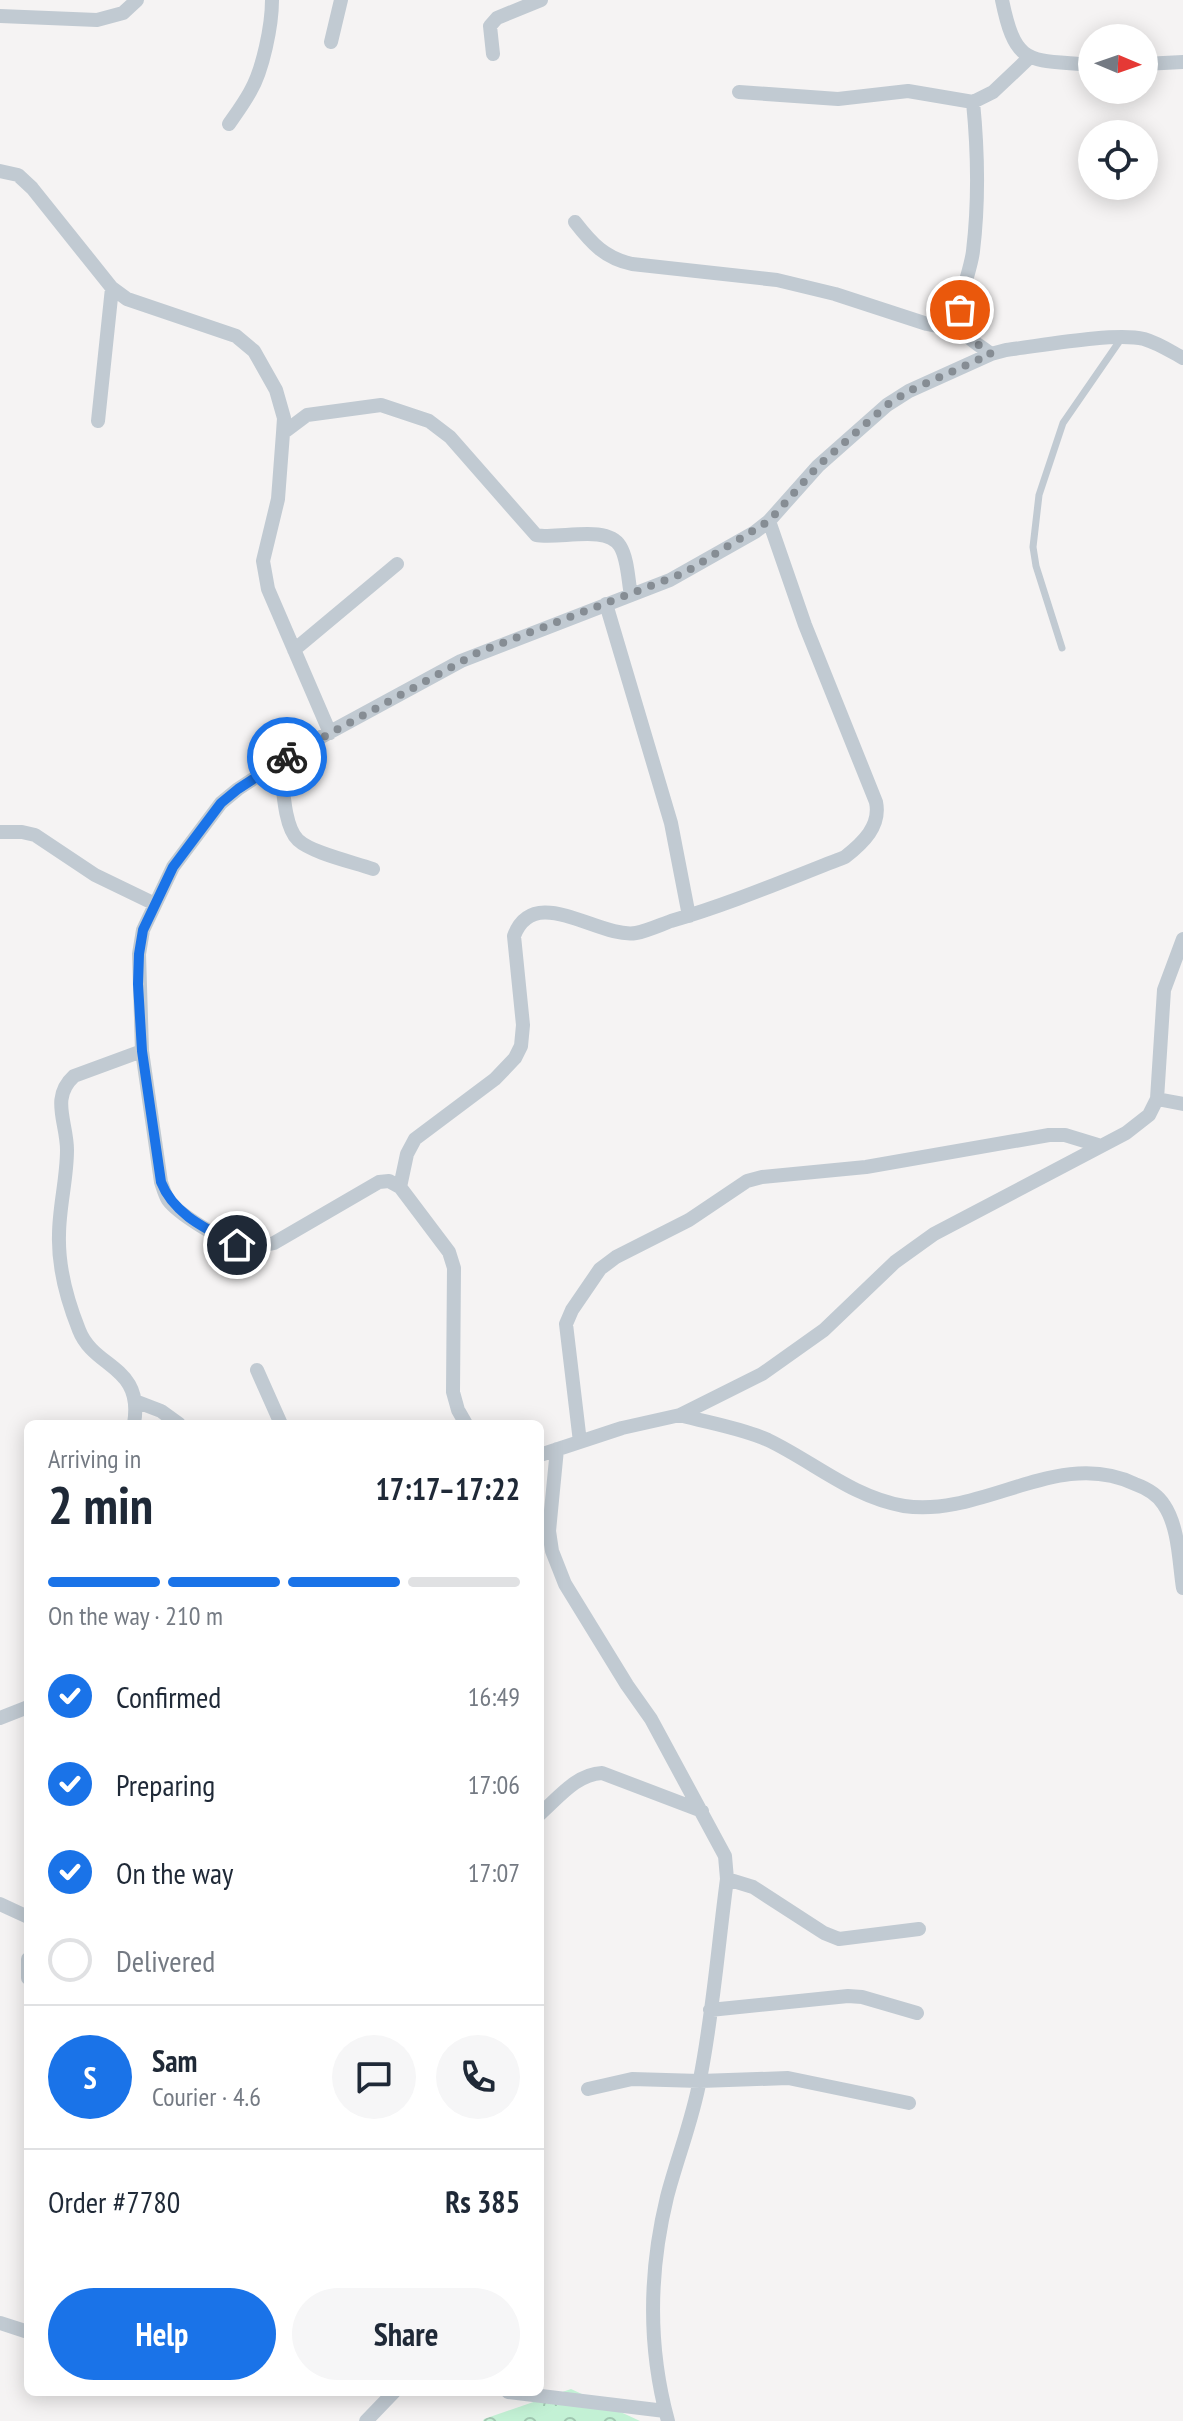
<!DOCTYPE html>
<meta charset="utf-8">
<style>
:root{--surface:#fff;--page:#f6f6f7;--text:#1f2937;--muted:#747a83;--line:#e0e1e3;--accent:#1a73e8}
body{margin:0;font-family:"PT Sans Narrow",sans-serif;background:var(--page);color:var(--text);height:100vh;display:flex;flex-direction:column;font-size:30px;white-space:nowrap}
*{box-sizing:border-box;margin:0}
p{font-size:26px;color:var(--muted)}
.icon{flex:none;width:44px;height:44px;fill:none;stroke:currentColor;stroke-width:2;stroke-linecap:round;stroke-linejoin:round}
.map{position:relative;flex:1;overflow:hidden}
.side{position:absolute;left:24px;top:1420px;width:520px;height:976px;display:flex;flex-direction:column;background:var(--surface);border-radius:12px;box-shadow:0 4px 20px #0003}
.side>*{flex:none}
.needle{width:52px;rotate:92deg}
.controls{position:absolute;left:1078px;top:24px;display:grid;gap:16px}
.controls a{display:grid;place-items:center;width:80px;height:80px;border-radius:50%;background:var(--surface);box-shadow:0 4px 20px #0003;font-size:40px}
.pin{position:absolute;display:grid;place-items:center;width:68px;height:68px;color:#fff;margin:-34px;border:4px solid #fff;border-radius:50%;box-shadow:0 2px 8px #0007}
.courier{position:absolute;display:grid;place-items:center;width:80px;height:80px;margin:-40px;border:6px solid #1a73e8;border-radius:50%;background:#fff;color:#222;box-shadow:0 2px 10px #0007}
.head em{font-style:normal;font-weight:700}
.head div{display:flex;flex-direction:column-reverse}
.head{display:flex;align-items:center;justify-content:space-between;height:136px;padding:0 24px}
h1{font-size:52px;font-weight:700;line-height:60px}
.bar{display:grid;grid-template-columns:repeat(4,1fr);gap:12px 8px;align-content:center;height:96px;padding:0 24px}
.bar i{height:10px;border-radius:6px;background:var(--line)}
.bar .selected{background:var(--accent)}
.bar p{grid-column:span 4}
.line{display:flex;align-items:center;gap:20px;padding:0 24px;border-top:2px solid var(--line)}
.line div{flex:1}
.round{display:grid;place-items:center;flex:none;width:84px;height:84px;border-radius:42px;background:var(--page)}
ol{padding:0 24px;list-style:none}
li{display:flex;align-items:center;gap:24px;height:88px}
li p{margin-inline-start:auto}
li .icon{padding:8px;border-radius:50%;background:var(--accent);color:#fff;stroke-width:4}
li:last-child{color:var(--muted)}
li i{width:44px;height:44px;border:4px solid var(--line);border-radius:50%}
.action{display:flex;gap:16px;margin-top:auto;padding:16px 24px}
.action a{flex:1;height:92px;border-radius:48px;background:var(--accent);color:#fff;font-size:32px;font-weight:700;line-height:92px;text-align:center}
.action a+a{background:var(--page);color:var(--text)}
.map>svg:first-child{display:block}
.forest{fill:url(#forest-crowns)}
.lines{fill:none;stroke-linecap:round;stroke-linejoin:round}
.lane{stroke:#c1cad2;stroke-width:7}
.street{stroke:#c1cad2;stroke-width:14}
.done{stroke:#868d94;stroke-width:8;stroke-dasharray:0 14.4}
.route{stroke:#1a73e8;stroke-width:10}
</style>
<div class="map">
<svg width="1183" height="2421" viewBox="0 0 1183 2421">
<defs>
<pattern id="forest-crowns" width="20" height="18" patternUnits="userSpaceOnUse" patternTransform="scale(2)"><rect width="20" height="18" fill="#c3f1d5"/><path d="M2 6a3 3 0 1 1 6 0M12 15a3 3 0 1 1 6 0" fill="none" stroke="#a0c6b0"/></pattern>
</defs>
<rect width="100%" height="100%" fill="#f5f3f3"/>
<path class="forest" d="M 571,2389 L 640,2421 L 483,2421 L 484,2419 Z"/>
<g class="lines">
<path class="lane" d="M 1062,648 L 1036,566 L 1033,547 L 1039,495 L 1063,423 L 1121,339"/>
<path class="street" d="M 1002,0 C 1016,68 1029,59 1092,65
M 0,16 L 97,20 L 123,13 L 137,0
M 331,42 L 341,0
M 493,54 L 490,26 L 497,18 L 541,0
M 1144,64 L 1183,62
M 739,92 L 838,99 L 908,91 L 973,102 L 993,92 L 1030,57
M 973,102 C 978,152 979,201 973,251 C 971,271 955,306 960,324 C 963,337 981,346 991,354
M 229,124 C 236,114 244,103 250,92 C 263,70 272,25 272,0
M 0,171 L 18,175 L 32,188 L 112,288 L 127,299 L 236,336 L 254,351 L 276,390 L 284,418 L 283,433 L 278,499 L 263,561 L 268,589 L 330,733
M 575,222 C 592,244 605,258 632,264 L 777,280 L 835,294 L 927,324 L 937,326 L 960,324
M 98,421 L 112,288
M 283,433 L 307,415 L 381,405 L 429,421 L 450,437 L 536,535 C 558,540 606,524 620,546 C 628,559 628,580 631,595
M 606,604 L 671,823 L 689,916
M 294,650 L 397,564
M 280,762 C 283,781 283,826 298,840 C 312,853 353,862 373,869
M 0,832 L 22,832 L 35,835 L 95,875 L 155,904
M 1157,1099 L 1183,1104
M 400,1187 L 407,1154 L 415,1139 L 495,1079 L 515,1058 L 521,1046 L 523,1025 L 514,936 C 534,882 599,939 636,933 C 647,931 660,925 671,921 C 730,904 788,879 845,857 C 863,843 881,826 876,802 L 805,625 L 769,521
M 257,1370 L 281,1424
M 135,1401 L 161,1411 L 179,1424
M 680,1415 C 709,1423 741,1428 768,1440 C 814,1462 852,1497 904,1506 C 983,1518 1058,1447 1135,1484 C 1146,1488 1158,1495 1164,1505 C 1179,1527 1179,1563 1183,1588
M 134,1424 C 144,1365 94,1369 79,1330 C 67,1300 58,1267 59,1235 C 59,1207 67,1179 67,1150 C 67,1122 50,1098 74,1076 L 142,1051
M 466,1424 L 458,1410 L 453,1392 L 454,1268 L 449,1252 L 400,1187 L 389,1181 L 379,1182 L 274,1243 C 261,1246 249,1248 236,1244 C 220,1239 178,1214 168,1200 C 165,1195 163,1188 161,1182 L 142,1051 L 139,954 L 143,930 L 173,867 L 221,803 L 238,789 L 297,750 L 461,661 L 670,580 L 755,532 L 769,521 L 818,466 L 887,405 L 909,391 L 991,354 L 1006,350 C 1040,346 1114,332 1144,339 C 1158,343 1170,351 1183,358
M 580,1442 L 566,1324 L 572,1310 L 600,1269 L 616,1257 L 689,1220 L 747,1181 L 762,1177 L 866,1167 L 1049,1135 L 1065,1135 L 1101,1146
M 557,1449 L 549,1531 L 552,1551 L 565,1584 L 627,1685 L 651,1719 L 725,1856 L 727,1879 C 718,1946 713,2014 700,2079 C 693,2119 677,2158 667,2197 C 649,2271 648,2348 668,2421
M 540,1455 L 622,1428 L 680,1415 L 762,1374 L 824,1330 L 895,1262 L 934,1234 L 1126,1133 L 1149,1115 L 1157,1099 L 1164,990 L 1183,939
M 0,1718 L 28,1707
M 540,1814 C 559,1797 577,1774 602,1773 L 702,1811
M 727,1879 L 753,1887 L 824,1933 L 839,1939 L 919,1929
M 0,1904 L 28,1917
M 28,1959 L 28,1978
M 710,2010 L 848,1996 L 862,1997 L 917,2013
M 588,2089 L 632,2079 L 700,2081 L 788,2078 L 909,2103
M 0,2323 L 28,2332
M 508,2392 L 665,2411
M 366,2421 L 394,2392"/>
</g>
<g class="lines">
<path class="done" d="M 287,757 L 479,652 L 684,573 L 769,521 L 818,466 L 887,405 L 909,391 L 991,354 C 973,340 959,335 960,310"/>
<path class="route" d="M 237,1245 C 207,1229 174,1215 161,1182 L 142,1051 L 138,984 L 139,954 L 143,930 L 173,867 L 221,803 L 238,789 L 287,757"/>
</g>
</svg>
<div class="controls">
<a><svg class="needle" viewBox="-14 -14 28 28"><path d="M0-13l5 13h-10z" fill="#e53935"/><path d="M0 13l5-13h-10z" fill="#747a83"/></svg></a>
<a><svg class="icon" aria-label="locate" viewBox="0 0 24 24"><circle cx="12" cy="12" r="6"/><path d="M12 2v4M12 18v4M2 12h4M18 12h4"/></svg></a>
</div>
<div class="pin" style="left:960px;top:310px;background:#ea580c"><svg class="icon" aria-label="bag" viewBox="0 0 24 24"><path d="M5 8h14l-1 12H6zM9 8a3 3 0 0 1 6 0"/></svg></div>
<div class="pin" style="left:237px;top:1245px;background:#1f2937"><svg class="icon" aria-label="home" viewBox="0 0 24 24"><path d="M3 11l9-7 9 7M6 9v11h12V9"/></svg></div>
<div class="courier" style="left:287px;top:757px"><svg class="icon" aria-label="bike" viewBox="0 0 24 24"><circle cx="6" cy="16" r="4"/><circle cx="18" cy="16" r="4"/><path d="M6 16l4-8h5l3 8M10 8l3 8H6M13 5h3"/></svg></div>
<section class="side">
<div class="head"><div><h1>2 min</h1><p>Arriving in</p></div><em>17:17–17:22</em></div>
<div class="bar"><i class="selected"></i><i class="selected"></i><i class="selected"></i><i></i><p>On the way · 210 m</p></div>
<ol>
<li><svg class="icon" aria-label="check" viewBox="0 0 24 24"><path d="M5 12l5 5 9-10"/></svg>Confirmed<p>16:49</p></li>
<li><svg class="icon" aria-label="check" viewBox="0 0 24 24"><path d="M5 12l5 5 9-10"/></svg>Preparing<p>17:06</p></li>
<li><svg class="icon" aria-label="check" viewBox="0 0 24 24"><path d="M5 12l5 5 9-10"/></svg>On the way<p>17:07</p></li>
<li><i></i>Delivered</li>
</ol>
<div class="line" style="height:144px"><b class="round" style="background:var(--accent);color:#fff">S</b><div><b>Sam</b><p>Courier · 4.6</p></div><a class="round"><svg class="icon" aria-label="chat" viewBox="0 0 24 24"><path d="M4 5h16v11H9l-5 4z"/></svg></a><a class="round"><svg class="icon" aria-label="phone" viewBox="0 0 24 24"><path d="M5 4h4l2 5-3 2q2 4 5 5l2-3 5 2v4C11 20 4 13 5 4z"/></svg></a></div>
<div class="line" style="height:104px"><div>Order #7780</div><b>Rs 385</b></div>
<div class="action"><a>Help</a><a>Share</a></div>
</section>
</div>
